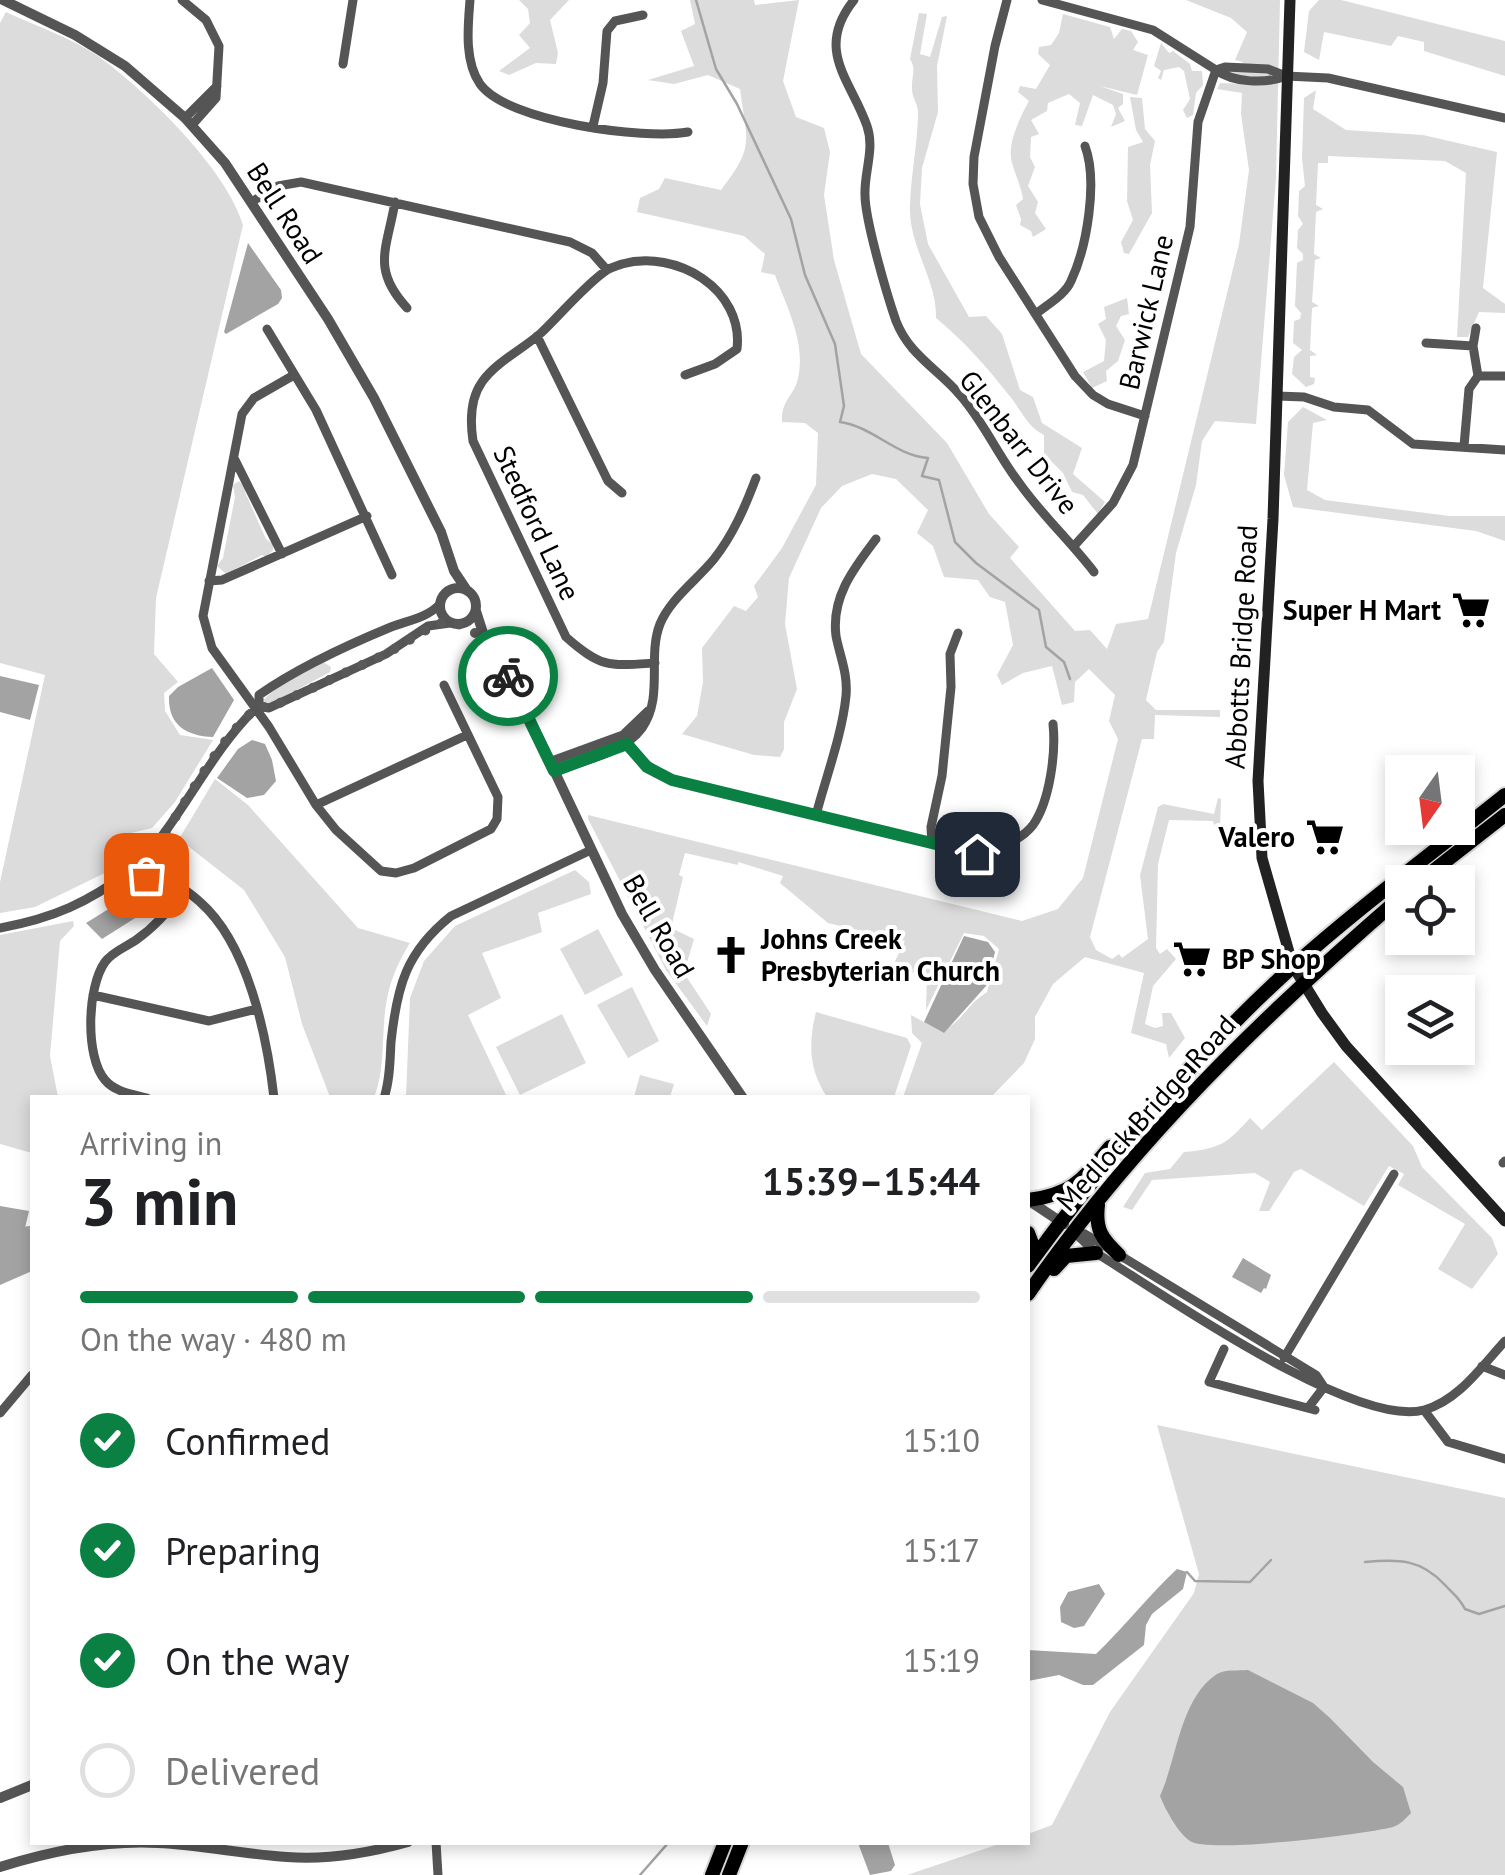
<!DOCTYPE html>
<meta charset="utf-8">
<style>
:root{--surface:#fff;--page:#f2f2f2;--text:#202124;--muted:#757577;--line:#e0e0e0;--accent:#0b8043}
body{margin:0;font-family:"PT Sans",sans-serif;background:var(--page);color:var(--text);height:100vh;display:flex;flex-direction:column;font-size:38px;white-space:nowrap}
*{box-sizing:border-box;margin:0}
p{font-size:32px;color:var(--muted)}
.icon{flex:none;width:55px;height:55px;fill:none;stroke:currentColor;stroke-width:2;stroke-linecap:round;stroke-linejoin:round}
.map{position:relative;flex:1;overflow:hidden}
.sheet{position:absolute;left:30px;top:1095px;width:1000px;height:750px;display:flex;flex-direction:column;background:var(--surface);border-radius:0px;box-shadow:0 5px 15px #0003}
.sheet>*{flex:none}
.needle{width:65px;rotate:194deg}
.controls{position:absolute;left:1385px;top:755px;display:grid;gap:20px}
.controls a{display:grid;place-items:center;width:90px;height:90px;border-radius:0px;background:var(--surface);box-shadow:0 5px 15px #0003;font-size:50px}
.pin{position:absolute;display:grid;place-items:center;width:85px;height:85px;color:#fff;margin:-42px;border-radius:20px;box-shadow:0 5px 15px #0006}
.courier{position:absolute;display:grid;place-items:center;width:100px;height:100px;margin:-50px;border:8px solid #0b8043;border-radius:50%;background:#fff;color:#222;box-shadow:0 2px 12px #0007}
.summary em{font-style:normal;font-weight:600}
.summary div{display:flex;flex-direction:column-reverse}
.summary{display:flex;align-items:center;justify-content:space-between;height:170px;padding:0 50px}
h1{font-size:65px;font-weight:600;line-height:75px}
.bar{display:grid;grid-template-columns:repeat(4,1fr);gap:15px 10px;align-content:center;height:120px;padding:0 50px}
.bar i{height:12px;border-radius:8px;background:var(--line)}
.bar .current{background:var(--accent)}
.bar p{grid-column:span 4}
ol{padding:0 50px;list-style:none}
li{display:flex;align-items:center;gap:30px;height:110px}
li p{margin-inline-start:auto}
li .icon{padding:10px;border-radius:50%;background:var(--accent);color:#fff;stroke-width:4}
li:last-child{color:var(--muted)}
li i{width:55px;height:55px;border:5px solid var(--line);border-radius:50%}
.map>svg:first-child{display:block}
.green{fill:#dcdcdc}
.water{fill:#a3a3a3}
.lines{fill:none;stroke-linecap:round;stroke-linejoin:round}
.stream{stroke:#a3a3a3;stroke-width:2.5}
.trunk-casing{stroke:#dbdbdb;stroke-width:18}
.minor{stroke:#555;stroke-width:9}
.tertiary{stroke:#555;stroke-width:10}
.secondary{stroke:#222;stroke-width:11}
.trunk{stroke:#000;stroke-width:14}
.done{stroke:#595959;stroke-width:10;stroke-dasharray:0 18}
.route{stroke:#0b8043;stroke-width:12}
.labels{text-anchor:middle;stroke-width:8;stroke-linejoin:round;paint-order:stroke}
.street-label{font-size:28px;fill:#000;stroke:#fff}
.poi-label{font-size:28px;font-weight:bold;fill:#000;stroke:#fff;text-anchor:end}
</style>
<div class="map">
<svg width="1505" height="1875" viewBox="0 0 1505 1875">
<rect width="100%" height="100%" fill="#fff"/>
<path class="green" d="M 519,0 L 569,0 L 550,20 L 558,53 L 556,64 L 536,63 L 509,75 L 499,71 L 530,48 L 519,35 L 530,23 L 528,9 Z
M 690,0 L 754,0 L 755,5 L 799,0 L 783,81 L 796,117 L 824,128 L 830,152 L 824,195 L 834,260 L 861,354 L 947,443 L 989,514 L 1019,547 L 1010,558 L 1075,631 L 1090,630 L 1107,649 L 1116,624 L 1148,619 L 1239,244 L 1249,170 L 1241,114 L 1242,93 L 1217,89 L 1220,83 L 1244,84 L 1223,74 L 1223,70 L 1240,71 L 1243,62 L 1235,60 L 1247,32 L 1231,18 L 1186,0 L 1280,0 L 1276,178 L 1256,424 L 1215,421 L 1202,441 L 1196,485 L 1176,553 L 1164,642 L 1157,652 L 1146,700 L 1156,710 L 1220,710 L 1220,717 L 1155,715 L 1154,739 L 1142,739 L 1090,937 L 1096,950 L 1112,959 L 1119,954 L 1122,958 L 1148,939 L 1140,875 L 1158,807 L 1163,804 L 1214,814 L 1218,798 L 1221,799 L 1220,827 L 1215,828 L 1213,821 L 1169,820 L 1158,864 L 1156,948 L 1160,954 L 1167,949 L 1176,959 L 1153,986 L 1145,1024 L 1155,1028 L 1163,1026 L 1162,1013 L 1171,1013 L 1185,1038 L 1169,1058 L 1166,1044 L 1131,1033 L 1144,973 L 1085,957 L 1053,984 L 1035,1017 L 1035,1039 L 1024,1063 L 991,1097 L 903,1097 L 922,1043 L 912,1033 L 911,1015 L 942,1032 C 966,1018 965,1006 987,992 L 999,949 L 984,936 L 964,933 L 926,1010 L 927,975 L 916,969 L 906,983 L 895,961 L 905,941 L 828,923 L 780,883 L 783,876 L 738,862 L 738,865 L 685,853 L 679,875 L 683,877 L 671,928 L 694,939 L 684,973 L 711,1014 L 707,1026 L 666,970 L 588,819 L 588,815 L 1022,921 L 1058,909 L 1083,878 L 1118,739 L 1109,721 L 1115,695 L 1089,669 L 1075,682 L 1074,702 L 1062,705 L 1052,666 L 1023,673 L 1002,685 L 997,675 L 1013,645 L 1005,602 L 990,597 L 978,580 L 944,577 L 933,546 L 917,533 L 928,510 L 896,479 L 872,474 L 842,486 L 821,508 L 789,578 L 785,624 L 797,689 L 784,722 L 784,749 L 780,757 L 754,755 L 682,734 L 697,716 L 703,682 L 702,648 L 734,606 L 746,611 L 758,597 L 754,586 L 782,548 L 816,485 L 818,433 L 805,423 L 782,422 C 781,399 794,397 798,378 C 806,342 787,308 775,275 L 761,272 L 765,254 L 744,236 L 637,212 L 640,198 L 659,189 L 665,178 L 721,190 C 755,146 747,142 740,89 L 708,75 L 674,84 L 648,80 L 694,66 L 681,31 L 695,24 Z
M 1319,0 L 1341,0 L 1505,41 L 1505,76 L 1424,51 L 1424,42 L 1398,36 L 1391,46 L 1324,32 L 1319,60 L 1304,52 L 1309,11 Z
M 6,12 C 36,26 71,38 98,56 C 146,91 226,168 243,225 L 156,598 L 154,654 L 178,682 L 164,693 L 165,711 L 180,735 L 213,740 L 175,802 L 152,828 L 127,834 L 118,843 L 111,870 L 35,907 L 0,913 L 0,882 L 45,675 L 0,663 L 0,23 Z
M 919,13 L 927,14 L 920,54 L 930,57 L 942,17 L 947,16 L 937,66 L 938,112 L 922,168 L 920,204 L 928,244 L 969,317 L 986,316 L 1002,334 L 1020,390 L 1033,397 L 1042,423 L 1082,448 L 1073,474 L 1105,502 L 1098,514 L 1083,495 L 1072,492 L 1063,473 L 1044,454 L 1044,435 C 1025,425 1022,410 1008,394 C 986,366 964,341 936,318 C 937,279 908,246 910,205 C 911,173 918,143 918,111 C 917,102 912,97 912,89 C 911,77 917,70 910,59 Z
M 1063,14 L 1110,27 L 1114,39 L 1122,29 L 1131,31 L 1138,42 L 1133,50 L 1148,55 L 1137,95 L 1100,86 L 1123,94 L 1123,104 L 1118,108 L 1125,121 L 1111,127 L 1116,114 L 1113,105 L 1093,95 L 1082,126 L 1075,125 L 1080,103 L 1069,94 L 1048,103 L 1047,111 L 1031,120 L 1039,134 L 1031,137 L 1030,157 L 1035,167 L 1028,186 L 1038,202 L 1035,213 L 1046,229 L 1033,237 L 1031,231 L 1020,225 L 1021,219 L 1016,205 L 1023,199 C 1021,185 1012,167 1011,158 C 1009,139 1021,116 1029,101 L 1018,92 L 1020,86 L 1036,89 L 1050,65 L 1038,54 L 1039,47 L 1051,45 L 1059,33 Z
M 1161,43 L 1169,53 L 1173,51 L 1190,64 L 1192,71 L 1202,71 L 1203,85 L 1196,93 L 1193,115 L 1187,118 L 1183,110 L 1190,99 L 1184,71 L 1179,67 L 1164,70 L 1161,80 L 1158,78 L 1161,71 L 1154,66 Z
M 1316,90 L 1313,109 L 1346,130 L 1423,135 L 1497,152 L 1483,288 L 1505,304 L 1505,313 L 1479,312 L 1468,337 L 1457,337 L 1466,173 L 1445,161 L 1328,156 L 1328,163 L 1318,163 L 1316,205 L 1323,209 L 1316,212 L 1314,254 L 1321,258 L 1315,260 L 1312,302 L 1319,306 L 1312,308 L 1310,350 L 1317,355 L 1310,356 L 1310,377 L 1315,378 L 1314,384 L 1306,387 L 1292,374 L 1294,357 L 1302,350 L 1293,343 L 1294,321 L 1300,319 L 1301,313 L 1295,306 L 1297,263 L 1303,260 L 1303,254 L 1297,248 L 1298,230 L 1303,224 L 1298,216 L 1299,191 L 1305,186 L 1302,158 L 1304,98 Z
M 1130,97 L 1142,98 L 1145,129 L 1155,141 L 1150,165 L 1152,213 L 1129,254 L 1124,253 L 1121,242 L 1133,220 L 1127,201 L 1128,147 L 1143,142 L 1136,130 Z
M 1127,298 L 1129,314 L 1121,316 L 1116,326 L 1125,340 L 1118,361 L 1106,371 L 1107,381 L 1092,388 L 1083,372 L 1104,361 L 1106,340 L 1098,324 L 1106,319 L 1104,307 Z
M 1303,407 L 1327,420 L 1313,423 L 1307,490 L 1325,500 L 1449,516 L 1505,516 L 1505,541 L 1476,531 L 1293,507 L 1284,475 L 1288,422 Z
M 239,481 L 246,488 L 245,492 L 266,539 L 273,544 L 273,550 L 266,557 L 262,555 L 226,574 L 217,566 L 223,558 L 235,497 L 233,485 Z
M 323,662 L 331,667 L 330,672 L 271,704 L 262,701 L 284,681 Z
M 215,779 L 248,805 L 358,928 L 410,943 C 400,959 392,976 388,994 C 380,1028 387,1065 374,1097 L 330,1097 L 302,1024 L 285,957 L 244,890 L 179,839 Z
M 575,870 L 589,882 L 591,894 L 538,913 L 542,932 L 482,953 L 501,998 L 468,1015 L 507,1097 L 406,1097 L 410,998 L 424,961 L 455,926 Z
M 73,921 L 74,926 L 60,941 L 50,1056 L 58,1097 L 32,1098 L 32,1153 L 0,1144 L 0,935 Z
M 598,929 L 623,975 L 585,995 L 560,949 Z
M 632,987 L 659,1041 L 628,1058 L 597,1005 Z
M 816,1012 L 907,1038 L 911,1046 L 894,1097 L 827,1097 C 809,1070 808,1044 816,1012 Z
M 562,1014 L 586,1063 L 520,1095 L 496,1047 Z
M 1334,1062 L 1413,1146 L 1422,1167 L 1492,1238 L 1498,1254 L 1472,1289 L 1438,1269 L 1465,1224 L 1398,1185 L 1404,1174 L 1389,1166 L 1364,1206 L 1301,1169 L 1294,1172 L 1269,1211 L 1259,1211 L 1270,1182 L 1255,1173 L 1152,1180 L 1132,1210 L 1123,1207 L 1145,1173 L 1170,1169 L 1184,1152 C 1219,1149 1227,1144 1250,1118 L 1262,1130 Z
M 640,1075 L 674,1084 L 670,1097 L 634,1097 Z
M 1157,1425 L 1505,1498 L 1505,1875 L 907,1875 L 1002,1843 L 1028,1842 L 1028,1834 L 1052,1825 L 1110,1712 L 1194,1593 L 1199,1574 Z"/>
<path class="water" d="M 248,243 L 281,290 L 282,298 L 278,304 L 226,334 L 224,332 Z
M 212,668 L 234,700 L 213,737 C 186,736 168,725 169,696 L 178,687 Z
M 0,676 L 39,685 L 30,720 L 0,712 Z
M 252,740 L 265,744 L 272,760 L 276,781 L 264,795 L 247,798 L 217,778 L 238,749 Z
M 153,889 L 158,896 L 143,913 L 102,939 L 86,923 L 136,892 Z
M 964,936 L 988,942 L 995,952 L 986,986 L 944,1033 L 924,1022 Z
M 0,1206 L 29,1211 L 25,1228 L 32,1229 L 32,1271 L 0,1285 Z
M 1243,1258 L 1271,1275 L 1266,1289 L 1264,1288 L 1261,1293 L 1232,1277 Z
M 1177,1569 L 1187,1572 L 1183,1589 L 1152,1614 L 1146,1625 L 1144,1645 L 1093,1685 L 1083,1685 L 1059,1675 L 1028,1681 L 1028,1650 L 1096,1654 C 1125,1626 1148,1596 1177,1569 Z
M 1099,1584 L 1105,1594 L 1084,1626 L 1074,1628 L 1061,1622 L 1060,1607 L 1068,1592 Z
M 1248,1670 L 1313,1703 L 1330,1718 L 1373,1762 L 1403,1787 L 1411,1813 C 1405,1819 1401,1824 1393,1827 C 1366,1834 1208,1854 1190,1841 C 1178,1833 1165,1809 1160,1796 C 1177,1759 1180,1698 1217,1674 C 1225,1669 1238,1671 1248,1670 Z
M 858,1843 L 888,1843 L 895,1865 L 891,1871 L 870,1875 Z"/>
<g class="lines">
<path class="stream" d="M 696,0 L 716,69 L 737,104 L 791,219 L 805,275 L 835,344 L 844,406 L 840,422 C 874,427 894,455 928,458 L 922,476 L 939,480 L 955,542 L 976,563 L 1039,610 L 1046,647 L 1064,662 L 1070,679
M 24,1228 L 32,1227
M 1365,1562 C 1399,1559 1421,1559 1445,1585 C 1453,1594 1459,1597 1465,1609 L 1479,1614 L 1505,1606
M 1187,1572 L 1195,1581 L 1250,1582 L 1271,1560
M 640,1875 L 669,1842"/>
<g class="trunk-casing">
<path id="trunk" d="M 1419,882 L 1505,815
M 1028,1200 C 1073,1194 1082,1180 1110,1147
M 1098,1205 C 1095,1230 1102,1239 1119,1255
M 1028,1233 L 1036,1254
M 1028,1266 C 1105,1160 1194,1057 1291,968 C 1359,907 1434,852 1505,795
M 1054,1269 L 1066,1256 L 1096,1253
M 1028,1294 C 1132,1143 1264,1015 1402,896
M 712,1875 L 725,1842
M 729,1875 L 742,1842"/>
</g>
<path class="minor" d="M 182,0 L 206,20 L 219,46 L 216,98 L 192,125
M 470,0 C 468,26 464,61 480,84 C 507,122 645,140 688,132
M 854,0 C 814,50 851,80 867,126 C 875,149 864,172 865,195 C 865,220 887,295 896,321 C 909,355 938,369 960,395 C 984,422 998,456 1020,484 C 1042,515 1071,542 1094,572
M 1007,0 L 995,46 L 974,157 L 973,184 L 979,217 L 999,257 L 1075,376 L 1093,395 L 1108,404 L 1145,416
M 1042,0 L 1153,30 L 1216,70 L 1225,67 L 1268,69 L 1286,76 L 1328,78 L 1505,118
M 343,64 L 353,0
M 185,118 L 217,86
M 593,126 L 603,83 L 607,31 L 615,21 L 643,15
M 253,201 L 278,186 L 301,182 L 570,242 L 592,253 L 607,270
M 395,202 C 387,249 371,269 407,308
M 1036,314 C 1048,304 1065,295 1071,281 C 1087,247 1098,181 1085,146
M 1476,328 L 1473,346 L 1478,376
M 267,329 L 316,410 L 392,575
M 537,336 L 608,481 L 622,493
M 1426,343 L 1473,346
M 294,375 L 254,398 L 242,414 L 203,616 L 212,648 L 269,727 L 316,805 L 336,830 L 381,871 L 396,873 L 414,868 L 491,829 L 497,819 L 498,797 L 444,685
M 1277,396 L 1304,397 L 1334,407 L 1368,410 L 1413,444 L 1505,450
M 1464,446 L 1469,389 L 1478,376 L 1505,376
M 234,458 L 282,554
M 1074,546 L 1113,503 L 1133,465 L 1190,227 L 1198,122 L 1216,70 C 1234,83 1266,84 1286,76
M 209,581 L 222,580 L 367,516
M 655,663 C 609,666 601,668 566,637 L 473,441 C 470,421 470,399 482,382 C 496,362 523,349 541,333 C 560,315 587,283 607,270 C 612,267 617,266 622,264 C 676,249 744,289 737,349 L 715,364 L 685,375
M 259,706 L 259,695 C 299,667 345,646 391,627 C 409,620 427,618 440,604
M 623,735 C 634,758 649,768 672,780 L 977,854 C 997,848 1020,842 1033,825 C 1050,801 1056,752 1053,724
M 549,762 L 623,735 L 648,711
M 554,771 C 582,761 624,753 642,728 C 664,697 647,657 660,624 C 670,599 697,580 714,559 C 733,535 745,507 756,478
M 316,805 L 467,735
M 816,815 C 826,777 842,735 846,696 C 848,673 840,657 836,636 C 831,597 854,568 876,539
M 932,844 L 931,827 L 942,776 L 951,687 L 950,654 L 958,633
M128 860a15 15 0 1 1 30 0a15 15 0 1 1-30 0Z
M 153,848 C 189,803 214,749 256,708 L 259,706 L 269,708 L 386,654 L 428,626 L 450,623
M 155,870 C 170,880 187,890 200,902 C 248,944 267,1036 274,1098
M 0,928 C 54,918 87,903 132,870
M 93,995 L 209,1021 L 256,1009
M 147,1098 C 132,1094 115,1092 105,1080 C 85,1057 87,987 105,962 C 112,952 126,947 136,940 C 156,926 170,910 184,890
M 384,1098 C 390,1080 390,1060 391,1042 C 397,986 406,952 451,916 L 591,850
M 1503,1163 L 1505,1161
M 1074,1232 L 1096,1253 C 1162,1293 1354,1429 1424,1410 C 1458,1401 1482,1366 1505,1341
M 1074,1232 L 1085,1234 L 1316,1375 L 1324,1387
M 1224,1349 L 1209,1382 L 1315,1410
M 1284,1358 L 1394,1174
M 1482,1366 L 1505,1375
M 1308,1408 L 1324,1387
M 1424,1410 L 1448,1442 L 1505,1459
M 0,1413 L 32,1375
M 436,1842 L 438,1875"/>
<path class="tertiary" d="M 3,0 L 75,35 L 125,66 L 185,118 L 225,163 L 328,319 L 374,398 L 441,532 L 454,571 L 466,589
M440 606a18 18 0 1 1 36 0a18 18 0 1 1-36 0Z
M 476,611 L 483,633 L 516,690 L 622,914 L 655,970 L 743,1098
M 1028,1200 L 1064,1224
M 0,1798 L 32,1785
M 0,1867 C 51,1851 103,1840 158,1843 C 201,1845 243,1854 287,1857 C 326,1860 369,1853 408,1842"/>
<path class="secondary" d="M 1290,0 L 1273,519 L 1258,781 L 1262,858 L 1293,966 L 1322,1013 L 1346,1046 L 1505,1221"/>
<use href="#trunk" class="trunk"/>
</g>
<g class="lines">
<path class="done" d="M 146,875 L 158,866 L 158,856 L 154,848 C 189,802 214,743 259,706 L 269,708 L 386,654 L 438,623 L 458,624 L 475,633 L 500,660 L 508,676"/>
<path class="route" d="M 508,676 L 554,771 L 627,744 L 647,767 L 672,780 L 977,854"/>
</g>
<defs>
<g id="supermarket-bare" transform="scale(3)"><path d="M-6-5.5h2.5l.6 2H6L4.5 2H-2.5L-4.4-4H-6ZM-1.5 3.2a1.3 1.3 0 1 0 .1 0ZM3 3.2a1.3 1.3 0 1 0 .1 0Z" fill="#000" stroke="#fff" stroke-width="2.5" paint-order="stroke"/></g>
<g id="church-bare" transform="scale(3)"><path d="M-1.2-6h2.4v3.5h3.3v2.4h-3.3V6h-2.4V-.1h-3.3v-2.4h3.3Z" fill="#000" stroke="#fff" stroke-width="2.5" paint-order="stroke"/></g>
</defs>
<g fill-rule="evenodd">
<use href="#supermarket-bare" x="1471" y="610"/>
<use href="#supermarket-bare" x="1325" y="837"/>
<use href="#church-bare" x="731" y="955"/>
<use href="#supermarket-bare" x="1192" y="959"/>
</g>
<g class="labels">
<g class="street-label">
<text transform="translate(285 213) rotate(57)" y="10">Bell Road</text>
<text transform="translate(1146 312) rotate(-77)" y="10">Barwick Lane</text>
<text transform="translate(1019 442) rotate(52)" y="10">Glenbarr Drive</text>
<text transform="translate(537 523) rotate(65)" y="10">Stedford Lane</text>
<text transform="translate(1241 647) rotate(-87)" y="10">Abbotts Bridge Road</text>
<text transform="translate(659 926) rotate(60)" y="10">Bell Road</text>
<text transform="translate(1146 1113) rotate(-48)" y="10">Medlock Bridge Road</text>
</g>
<g class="poi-label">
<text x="1441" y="620">Super H Mart</text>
<text x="1295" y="847">Valero</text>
<text x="761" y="949" text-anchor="start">Johns Creek<tspan x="761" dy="32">Presbyterian Church</tspan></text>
<text x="1222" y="969" text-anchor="start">BP Shop</text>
</g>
</g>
</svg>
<div class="controls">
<a><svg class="needle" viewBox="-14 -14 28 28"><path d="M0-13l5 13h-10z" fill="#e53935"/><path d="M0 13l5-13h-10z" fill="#757577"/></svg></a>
<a><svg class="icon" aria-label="locate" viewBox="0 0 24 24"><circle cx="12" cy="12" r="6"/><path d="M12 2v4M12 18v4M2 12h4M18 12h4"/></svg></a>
<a><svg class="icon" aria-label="layers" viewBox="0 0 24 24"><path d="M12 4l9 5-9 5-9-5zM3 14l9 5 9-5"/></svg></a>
</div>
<div class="pin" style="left:146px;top:875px;background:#ea580c"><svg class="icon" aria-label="bag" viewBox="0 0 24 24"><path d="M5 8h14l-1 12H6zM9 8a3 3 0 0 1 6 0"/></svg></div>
<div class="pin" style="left:977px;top:854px;background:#1f2937"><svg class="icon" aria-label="home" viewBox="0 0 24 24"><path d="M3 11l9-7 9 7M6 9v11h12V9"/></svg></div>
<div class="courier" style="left:508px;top:676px"><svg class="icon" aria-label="bike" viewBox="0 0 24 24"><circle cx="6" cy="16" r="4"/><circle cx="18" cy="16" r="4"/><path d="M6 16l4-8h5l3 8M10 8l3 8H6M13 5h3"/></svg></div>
<section class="sheet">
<div class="summary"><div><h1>3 min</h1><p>Arriving in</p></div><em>15:39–15:44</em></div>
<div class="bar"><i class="current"></i><i class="current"></i><i class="current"></i><i></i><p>On the way · 480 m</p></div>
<ol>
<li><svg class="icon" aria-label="check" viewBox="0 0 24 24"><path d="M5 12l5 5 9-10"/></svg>Confirmed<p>15:10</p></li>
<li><svg class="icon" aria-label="check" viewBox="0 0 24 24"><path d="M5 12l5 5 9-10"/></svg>Preparing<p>15:17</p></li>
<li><svg class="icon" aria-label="check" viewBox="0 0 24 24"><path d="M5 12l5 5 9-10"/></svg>On the way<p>15:19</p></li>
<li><i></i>Delivered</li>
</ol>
</section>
</div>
